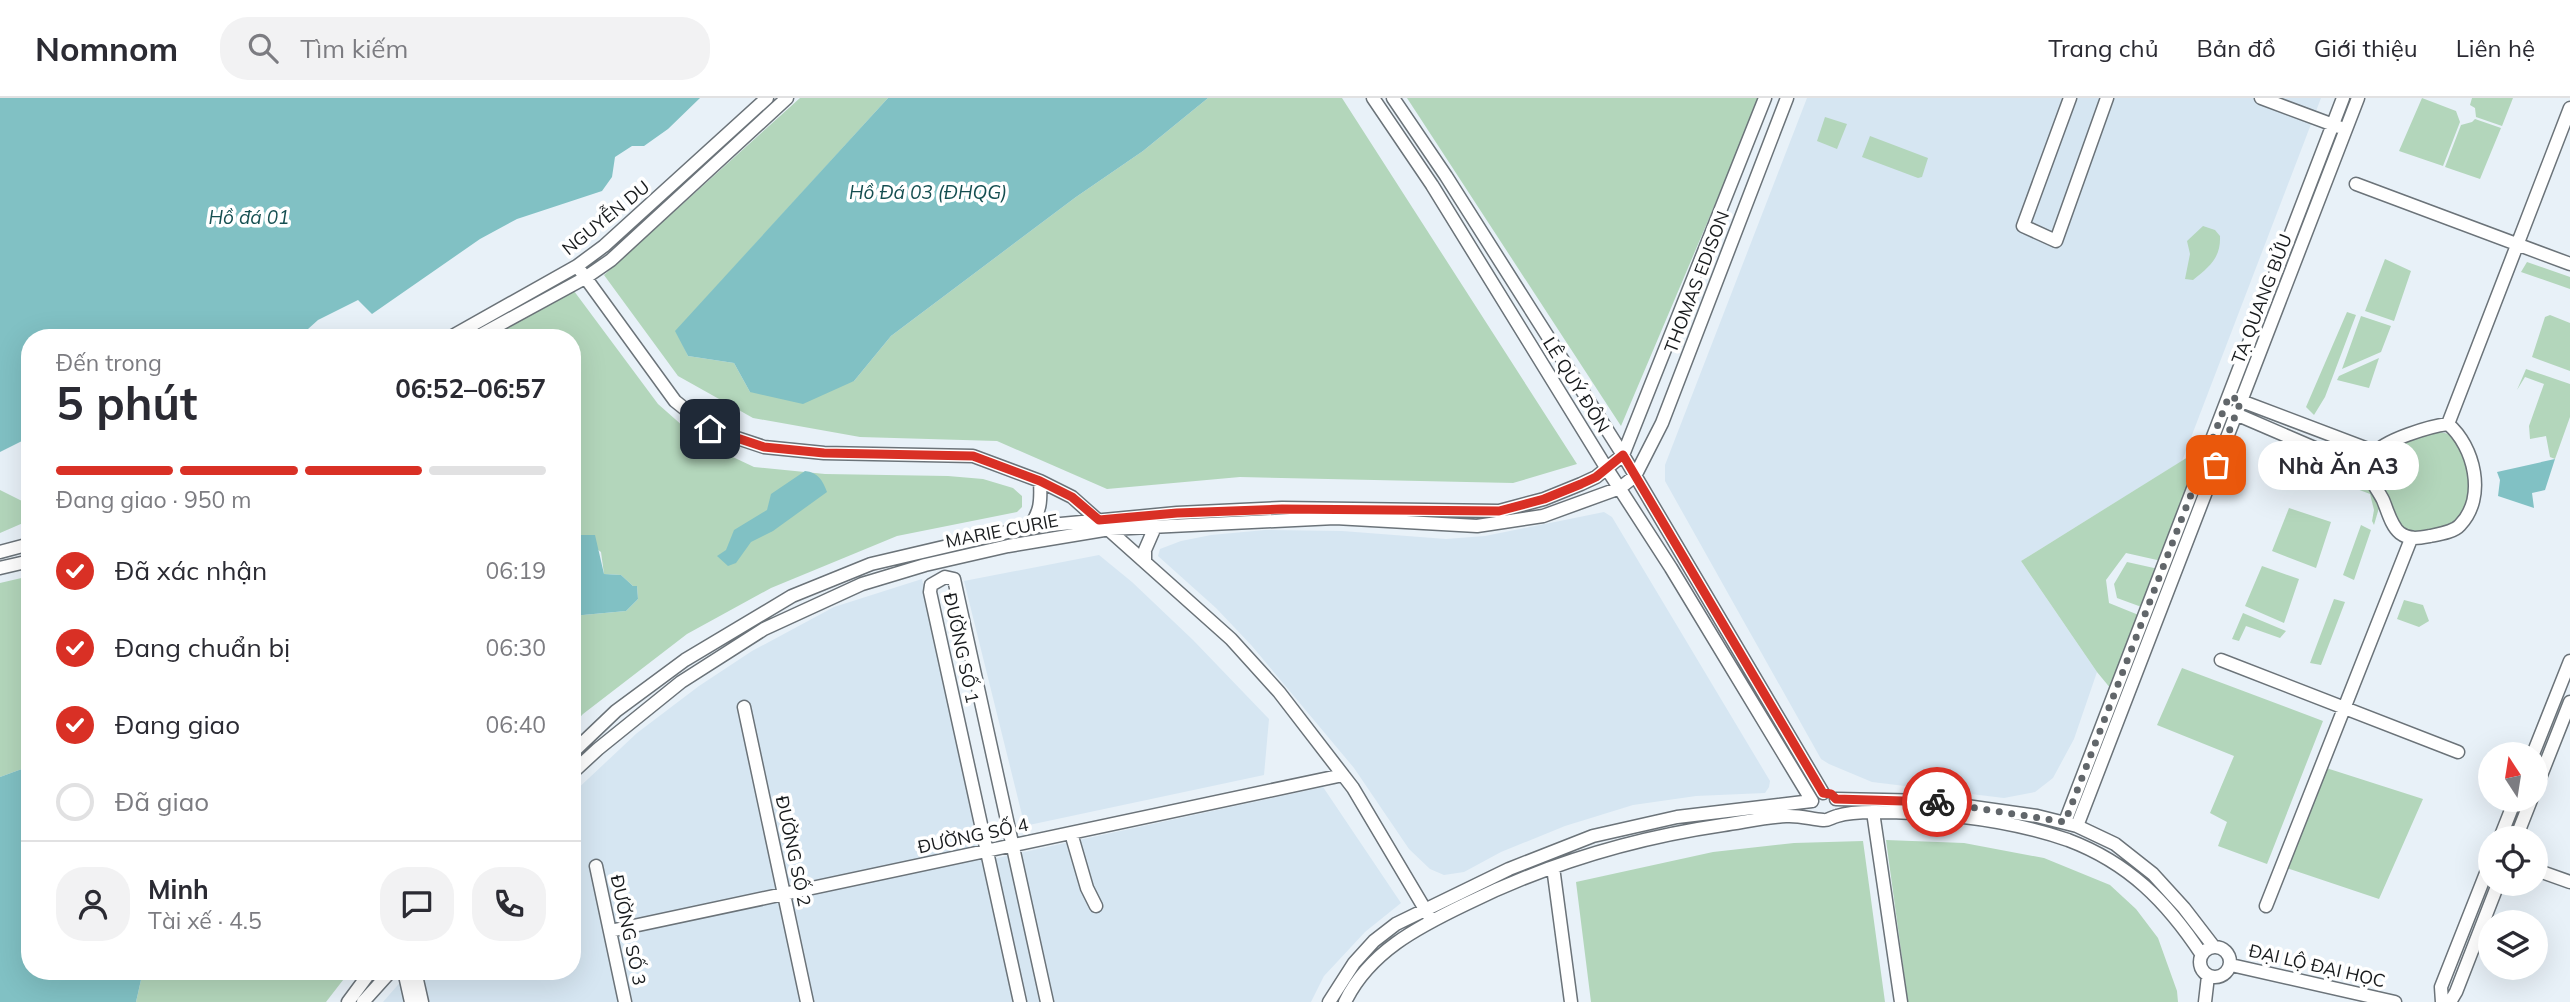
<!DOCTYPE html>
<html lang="vi">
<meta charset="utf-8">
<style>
:root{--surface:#fff;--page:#f2f2f3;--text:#2b2b33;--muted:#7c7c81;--line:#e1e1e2;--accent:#d93025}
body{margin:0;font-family:Mulish,sans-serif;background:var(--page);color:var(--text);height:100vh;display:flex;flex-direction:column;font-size:26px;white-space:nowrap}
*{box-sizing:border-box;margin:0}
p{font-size:23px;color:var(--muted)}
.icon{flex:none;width:38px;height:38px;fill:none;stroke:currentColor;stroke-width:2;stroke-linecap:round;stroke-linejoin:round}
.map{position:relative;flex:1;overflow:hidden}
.drawer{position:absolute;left:21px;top:231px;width:560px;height:651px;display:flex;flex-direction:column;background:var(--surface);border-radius:28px;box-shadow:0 7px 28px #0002}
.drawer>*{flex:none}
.needle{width:46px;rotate:348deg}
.fabs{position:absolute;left:2478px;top:644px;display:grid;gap:14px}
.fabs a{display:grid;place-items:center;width:70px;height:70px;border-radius:50%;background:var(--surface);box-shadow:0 7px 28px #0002;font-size:35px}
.pin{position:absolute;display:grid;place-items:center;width:60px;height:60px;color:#fff;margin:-30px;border-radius:14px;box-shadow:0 4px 10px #0006}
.courier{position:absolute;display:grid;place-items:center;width:70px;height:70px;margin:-35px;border:5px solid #d93025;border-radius:50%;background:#fff;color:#222;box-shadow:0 2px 9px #0007}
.bubble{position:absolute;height:49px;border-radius:24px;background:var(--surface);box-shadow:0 7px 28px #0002;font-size:23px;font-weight:700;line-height:49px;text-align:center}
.head em{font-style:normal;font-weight:700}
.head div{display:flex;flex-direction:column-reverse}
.head{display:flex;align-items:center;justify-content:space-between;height:119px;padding:0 35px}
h1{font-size:46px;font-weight:700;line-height:52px}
.bar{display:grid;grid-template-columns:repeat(4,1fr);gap:10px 7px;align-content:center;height:84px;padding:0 35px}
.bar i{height:9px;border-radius:5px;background:var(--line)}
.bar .current{background:var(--accent)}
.bar p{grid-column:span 4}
.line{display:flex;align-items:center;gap:18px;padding:0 35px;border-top:2px solid var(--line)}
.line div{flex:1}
.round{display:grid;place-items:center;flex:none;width:74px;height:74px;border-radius:28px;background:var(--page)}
ol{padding:0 35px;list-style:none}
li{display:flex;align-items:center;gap:21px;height:77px}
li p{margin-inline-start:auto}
li .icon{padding:7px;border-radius:50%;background:var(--accent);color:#fff;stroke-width:4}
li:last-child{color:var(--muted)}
li i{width:38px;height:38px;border:4px solid var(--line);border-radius:50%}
header{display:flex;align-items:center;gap:42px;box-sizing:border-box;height:98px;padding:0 35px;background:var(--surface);border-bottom:2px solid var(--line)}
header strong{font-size:33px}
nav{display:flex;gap:38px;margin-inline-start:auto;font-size:24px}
.search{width:490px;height:63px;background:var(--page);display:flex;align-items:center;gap:18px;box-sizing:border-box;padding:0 24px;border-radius:28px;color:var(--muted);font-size:26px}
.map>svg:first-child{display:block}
.built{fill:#d6e6f2}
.green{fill:#b3d6bb}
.water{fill:#81c1c4}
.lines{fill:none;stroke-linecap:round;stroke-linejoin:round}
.minor-casing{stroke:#6b7379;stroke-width:15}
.minor{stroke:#fff;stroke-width:12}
.done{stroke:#61666a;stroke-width:7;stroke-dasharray:0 12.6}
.route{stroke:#d93025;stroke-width:9}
.labels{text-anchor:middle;stroke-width:7;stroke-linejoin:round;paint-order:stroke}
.street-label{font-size:18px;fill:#181b1d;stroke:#fff}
.water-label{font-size:19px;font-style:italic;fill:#154f51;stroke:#fff}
</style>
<header>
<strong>Nomnom</strong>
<div class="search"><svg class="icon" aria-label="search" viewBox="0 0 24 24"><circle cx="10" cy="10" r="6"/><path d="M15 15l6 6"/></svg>Tìm kiếm</div>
<nav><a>Trang chủ</a><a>Bản đồ</a><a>Giới thiệu</a><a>Liên hệ</a></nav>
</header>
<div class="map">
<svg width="2570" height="904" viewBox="0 0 2570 904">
<rect width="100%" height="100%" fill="#e8f1f8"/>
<path class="built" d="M 1807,0 L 2321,0 L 2182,363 L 2021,463 L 2097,574 L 2074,641 L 2053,680 L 2035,694 L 2004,700 L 1872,684 L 1829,666 L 1821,661 L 1665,383 L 1665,367 Z
M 1604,414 L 1612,419 L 1770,683 L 1769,689 L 1765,695 L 1696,698 L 1633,707 L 1565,728 L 1501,754 L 1464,774 L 1444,777 L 1430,771 L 1409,751 L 1354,670 L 1252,548 L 1216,510 L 1158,458 L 1160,451 L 1181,443 L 1211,437 L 1265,432 L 1342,433 L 1446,441 L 1485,438 Z
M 1099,457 L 1132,484 L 1193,542 L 1269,621 L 1264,677 L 1029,727 L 1024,725 L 964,483 Z
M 922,481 L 983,763 L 1323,689 L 1401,805 L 1365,834 L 1324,878 L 1311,904 L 383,904 L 410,873 L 572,873 L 572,696 L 637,635 L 699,588 L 752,553 L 834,509 Z"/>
<path class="green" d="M 800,0 L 888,0 L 676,233 L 688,258 L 734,265 L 750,294 L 854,283 L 891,238 L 1076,99 L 1143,53 L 1208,0 L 1342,0 L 1577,366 L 1513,385 L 1240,379 L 1107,391 L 997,343 L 860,339 L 753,320 L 678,278 L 604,177 Z
M 1407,0 L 1760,0 L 1621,328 Z
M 2422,0 L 2456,13 L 2460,24 L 2443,68 L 2399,53 Z
M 2472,0 L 2513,0 L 2502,28 L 2476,19 L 2475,10 L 2470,7 Z
M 1825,19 L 1847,26 L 1837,51 L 1817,43 Z
M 2475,21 L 2501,30 L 2480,81 L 2445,69 L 2461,27 L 2472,24 Z
M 1870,38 L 1928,60 L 1922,79 L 1918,80 L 1862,59 Z
M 2203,128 L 2215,132 L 2220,138 C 2221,160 2209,169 2193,182 L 2185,181 L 2190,156 L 2187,143 Z
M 2385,161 L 2411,173 L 2394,223 L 2365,213 Z
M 2527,164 L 2570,179 L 2570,191 L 2521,174 Z
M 574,193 L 658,306 L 701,344 L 754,369 L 825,376 L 948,378 L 983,381 L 1013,390 L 1022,398 L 1022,409 L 1017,414 L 897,438 L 771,490 L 687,536 L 583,616 L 572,628 L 572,518 L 626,513 L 638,501 L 637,488 L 633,488 L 621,477 L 604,476 L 601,454 L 578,437 L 572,439 L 572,240 L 489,240 Z
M 2347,214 L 2356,217 L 2325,299 L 2314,317 L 2306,309 Z
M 2550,217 L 2570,225 L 2570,273 L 2532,259 L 2545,219 Z
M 2361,218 L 2391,228 L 2381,254 L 2342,271 Z
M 2379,260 L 2369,290 L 2337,282 L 2339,278 Z
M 2526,271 L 2570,286 L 2570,319 L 2555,361 L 2550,359 L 2546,338 L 2530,341 L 2529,328 L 2544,286 L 2525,279 L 2517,292 Z
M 2429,332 L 2460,338 C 2463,347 2470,359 2471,368 C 2472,379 2470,402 2465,411 C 2455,429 2416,447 2400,428 C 2395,421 2392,411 2388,404 C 2380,388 2374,375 2376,358 Z
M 2211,349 L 2166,464 L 2126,455 L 2106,482 L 2109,505 L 2146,520 L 2116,597 L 2097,574 L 2021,463 L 2196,354 Z
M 2314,356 L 2371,378 L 2381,403 L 2374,427 L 2372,423 L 2374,412 L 2370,396 L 2302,370 L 2306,361 Z
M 0,392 L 30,407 L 30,422 L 0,435 Z
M 2289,410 L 2331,424 L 2316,470 L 2272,453 Z
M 2361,427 L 2371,432 L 2354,482 L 2343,477 Z
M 2127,464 L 2163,472 L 2147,511 L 2117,500 L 2114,486 Z
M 2262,468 L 2299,481 L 2284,525 L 2245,508 Z
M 30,478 L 30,668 L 0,679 L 0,485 Z
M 2334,501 L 2345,504 L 2321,567 L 2310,565 Z
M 2404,502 L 2423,507 L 2429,523 L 2419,529 L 2397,521 Z
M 2243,515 L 2286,533 L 2280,540 L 2246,528 L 2239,543 L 2232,541 Z
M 2182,570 L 2323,623 L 2267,766 L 2218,748 L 2227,724 L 2210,715 L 2234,658 L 2157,627 Z
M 2320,668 L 2423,701 L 2379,801 L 2281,768 Z
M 1886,742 L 1964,745 L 2044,760 L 2110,787 L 2136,811 L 2158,840 L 2177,893 L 2178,904 L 1908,904 Z
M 1863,743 L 1885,904 L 1591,904 L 1576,784 L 1713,754 L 1794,745 Z
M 143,873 L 350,873 L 326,904 L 136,904 Z"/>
<path class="water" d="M 0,0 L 700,0 L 668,31 L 644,48 L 632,48 L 615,59 L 612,79 L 602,93 L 517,121 L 480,141 L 372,216 L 358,202 L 318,222 L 298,240 L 30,240 L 30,339 L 0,354 Z
M 888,0 L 1208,0 L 1143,53 L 1076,99 L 891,238 L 854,283 L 803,306 L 750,294 L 734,265 L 688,258 L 675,233 Z
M 2555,361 L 2545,392 L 2532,395 L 2534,410 L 2498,398 L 2500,382 L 2497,374 Z
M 805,373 C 818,374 823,383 827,394 L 773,433 L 751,444 L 736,465 L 728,468 L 717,458 L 726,452 L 734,432 L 767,412 L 771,396 Z
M 578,437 L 595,437 L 604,476 L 621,477 L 633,488 L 637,488 L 638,501 L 626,513 L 572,518 L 572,439 Z
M 30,668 L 30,873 L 143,873 L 136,904 L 0,904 L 0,679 Z"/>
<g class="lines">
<g class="minor-casing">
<path id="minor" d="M 1373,0 L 1432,87 L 1607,371 L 1671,470 L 1812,703
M 1393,0 L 1446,78 L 1623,357 L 1823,695
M 2070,0 L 2023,128 L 2056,143 L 2107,0
M 2261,0 L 2339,29
M 2356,86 L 2570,166
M 577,168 L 675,303 L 710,331 L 764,349 L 824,355 L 973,358 L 1040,383 L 1072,399 L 1231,541 L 1279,594 L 1353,690 L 1432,823
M 449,240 L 577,168 L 604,148 L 767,0
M 475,240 L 585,180 L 611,162 L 787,0
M 2236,301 L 2376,354
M 2231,314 L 2368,373
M 2448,326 C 2474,348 2487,399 2460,427 C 2454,434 2440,436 2430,438 C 2419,440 2409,442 2400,435 C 2391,428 2387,411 2383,402 C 2378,392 2370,383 2368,373 C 2369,368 2370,361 2373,357 C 2383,342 2431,328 2448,326 Z
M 2448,326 L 2570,10
M 1029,429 C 1041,414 1041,402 1040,383
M 0,454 L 30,446
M 1145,464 L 1145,452 L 1155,429
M 0,470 L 30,463
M 2221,562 L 2458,654
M 744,609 L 807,904
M 572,655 L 616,613 L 685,562 L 792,498 L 871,466 L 1029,429 L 1177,415 L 1282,410 L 1499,413 L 1544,401 L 1581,386 L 1596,379 L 1623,357 L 1765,0
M 2533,656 L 2570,563
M 572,675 L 598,651 L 681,584 L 764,531 L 862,486 L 925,467 L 1008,448 L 1110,431 L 1335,420 L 1477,428 L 1543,418 L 1620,390 L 1635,378 L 1662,325 L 1787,0
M 2536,690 L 2570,604
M 1836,701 L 1931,703 L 2037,718 L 2077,728 L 2115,746 L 2153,776 L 2184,810 L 2214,849
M 1873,714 L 1901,904
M 2065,724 L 2343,0
M 2077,728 L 2358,0
M 1071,735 L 1087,790 L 1096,808
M 2500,740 L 2515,702
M 2516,740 L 2531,702
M 596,768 L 625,904
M 1553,769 L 1571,904
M 2536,772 L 2570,784
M 2266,808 L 2411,441
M 610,833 L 1343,677
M2200 864a15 15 0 1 1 30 0a15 15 0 1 1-30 0Z
M 2231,867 L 2395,904
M 404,873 L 411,904
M 415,873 L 422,904
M 348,904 L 371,873
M 363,904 L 391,873
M 1020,904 L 930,494 L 931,487 L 945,479 L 954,481 L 1047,904
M 1329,904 L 1354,865 L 1374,843 L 1396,826 L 1509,771 L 1593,738 L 1677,719 L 1812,703
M 1345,904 C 1369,854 1418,829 1466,806 C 1547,766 1634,740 1723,727 C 1744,724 1765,719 1786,718 C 1799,717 1811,721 1823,722 C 1828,723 1832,719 1837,718 C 1849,714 1862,714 1874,714 C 1938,714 2007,721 2068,742 C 2129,765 2167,804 2202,857
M 2205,904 L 2208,878
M 2442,904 L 2441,889 L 2490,765
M 2450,904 L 2456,894 L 2498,786"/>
</g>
<use href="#minor" class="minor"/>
</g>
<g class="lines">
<path class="done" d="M 1937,704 L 2065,724 L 2229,298 L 2241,303 L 2216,367"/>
<path class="route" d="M 710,331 L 764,349 L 824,355 L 973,358 L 1040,383 L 1072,399 L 1099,422 L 1177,415 L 1282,411 L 1499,413 L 1544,401 L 1581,386 L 1596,379 L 1623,357 L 1823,695 L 1831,696 L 1836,701 L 1937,704"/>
</g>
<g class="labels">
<g class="street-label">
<text transform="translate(606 120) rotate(-39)" y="6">NGUYỄN DU</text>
<text transform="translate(1697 184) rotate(-69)" y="6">THOMAS EDISON</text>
<text transform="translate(2262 201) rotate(-69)" y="6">TẠ QUANG BỬU</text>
<text transform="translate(1576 287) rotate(58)" y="6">LÊ QUÝ ĐÔN</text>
<text transform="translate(1002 433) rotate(-11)" y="6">MARIE CURIE</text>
<text transform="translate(961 550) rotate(78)" y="6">ĐƯỜNG SỐ 1</text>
<text transform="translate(973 738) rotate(-12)" y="6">ĐƯỜNG SỐ 4</text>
<text transform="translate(793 753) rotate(78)" y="6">ĐƯỜNG SỐ 2</text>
<text transform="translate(628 832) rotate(78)" y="6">ĐƯỜNG SỐ 3</text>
<text transform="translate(2317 868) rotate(13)" y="6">ĐẠI LỘ ĐẠI HỌC</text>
</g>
<g class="water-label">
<text x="928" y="101">Hồ Đá 03 (ĐHQG)</text>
<text x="249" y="126">Hồ đá 01</text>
</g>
</g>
</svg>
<div class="fabs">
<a><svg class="needle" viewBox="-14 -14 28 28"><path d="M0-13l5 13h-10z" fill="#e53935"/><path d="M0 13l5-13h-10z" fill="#7c7c81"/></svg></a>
<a><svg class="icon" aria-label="locate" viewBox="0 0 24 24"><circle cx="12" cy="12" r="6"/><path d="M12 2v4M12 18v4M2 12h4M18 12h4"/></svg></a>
<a><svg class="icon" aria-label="layers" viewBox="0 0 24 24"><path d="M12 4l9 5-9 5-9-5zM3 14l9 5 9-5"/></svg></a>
</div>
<div class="pin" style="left:2216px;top:367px;background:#ea580c"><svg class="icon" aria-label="bag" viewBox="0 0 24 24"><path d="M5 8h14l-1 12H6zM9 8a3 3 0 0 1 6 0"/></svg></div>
<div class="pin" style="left:710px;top:331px;background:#1f2937"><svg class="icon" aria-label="home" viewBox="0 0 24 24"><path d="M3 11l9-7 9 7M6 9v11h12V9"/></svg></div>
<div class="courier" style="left:1937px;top:704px"><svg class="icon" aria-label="bike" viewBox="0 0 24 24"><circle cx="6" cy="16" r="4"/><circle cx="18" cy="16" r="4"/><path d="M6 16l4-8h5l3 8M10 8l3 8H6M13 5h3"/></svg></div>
<div class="bubble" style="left:2258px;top:343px;width:161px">Nhà Ăn A3</div>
<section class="drawer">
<div class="head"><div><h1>5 phút</h1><p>Đến trong</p></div><em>06:52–06:57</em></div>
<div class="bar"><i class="current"></i><i class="current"></i><i class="current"></i><i></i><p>Đang giao · 950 m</p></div>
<ol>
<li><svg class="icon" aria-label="check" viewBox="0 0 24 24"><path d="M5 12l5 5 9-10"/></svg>Đã xác nhận<p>06:19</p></li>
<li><svg class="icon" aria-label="check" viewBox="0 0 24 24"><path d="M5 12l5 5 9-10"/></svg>Đang chuẩn bị<p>06:30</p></li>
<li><svg class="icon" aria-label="check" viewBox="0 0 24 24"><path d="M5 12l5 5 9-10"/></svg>Đang giao<p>06:40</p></li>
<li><i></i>Đã giao</li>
</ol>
<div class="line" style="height:126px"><a class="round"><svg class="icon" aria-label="person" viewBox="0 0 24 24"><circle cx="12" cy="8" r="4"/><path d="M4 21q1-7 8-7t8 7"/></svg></a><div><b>Minh</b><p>Tài xế · 4.5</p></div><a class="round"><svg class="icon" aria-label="chat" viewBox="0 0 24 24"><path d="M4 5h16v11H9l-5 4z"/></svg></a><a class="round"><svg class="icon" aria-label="phone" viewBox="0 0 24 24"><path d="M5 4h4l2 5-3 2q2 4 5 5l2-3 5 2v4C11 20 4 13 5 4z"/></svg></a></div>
</section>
</div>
